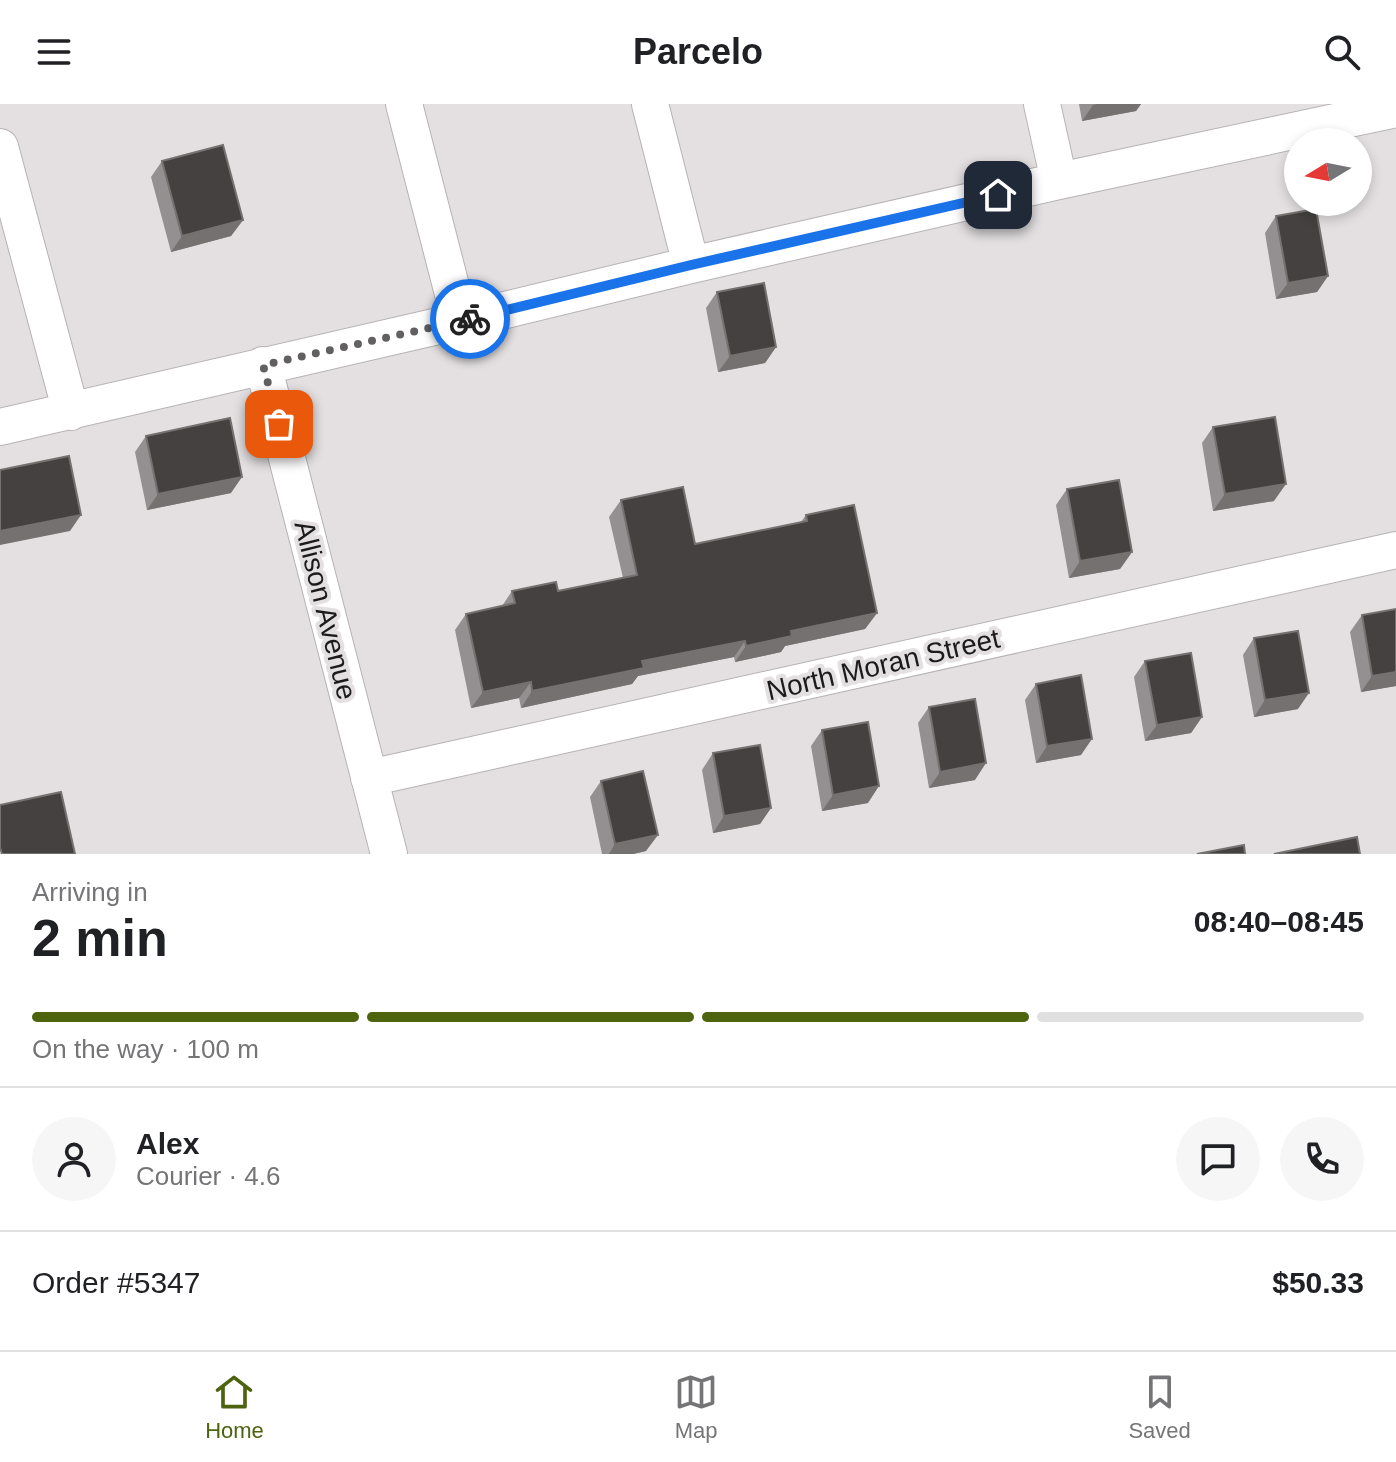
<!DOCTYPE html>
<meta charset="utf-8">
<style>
:root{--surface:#fff;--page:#f6f6f6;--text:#202124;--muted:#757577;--line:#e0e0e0;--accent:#4d630e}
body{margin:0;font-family:Arial,sans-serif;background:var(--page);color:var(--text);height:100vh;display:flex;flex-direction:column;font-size:30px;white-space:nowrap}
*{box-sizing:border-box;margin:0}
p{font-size:26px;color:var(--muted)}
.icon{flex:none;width:44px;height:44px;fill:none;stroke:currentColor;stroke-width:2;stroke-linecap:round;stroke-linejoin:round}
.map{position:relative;height:750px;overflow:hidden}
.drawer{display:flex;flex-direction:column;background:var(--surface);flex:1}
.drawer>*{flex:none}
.needle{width:52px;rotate:260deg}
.tools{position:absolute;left:1284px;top:24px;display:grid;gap:16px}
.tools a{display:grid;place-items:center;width:88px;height:88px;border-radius:50%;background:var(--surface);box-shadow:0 4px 12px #0003;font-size:40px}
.pin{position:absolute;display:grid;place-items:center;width:68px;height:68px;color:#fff;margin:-34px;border-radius:16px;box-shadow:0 4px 12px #0006}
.courier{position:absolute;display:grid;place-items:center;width:80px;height:80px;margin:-40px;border:6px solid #1a73e8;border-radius:50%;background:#fff;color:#222;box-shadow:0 2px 10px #0007}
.head em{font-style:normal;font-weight:600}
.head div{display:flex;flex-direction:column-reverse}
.head{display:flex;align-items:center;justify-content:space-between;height:136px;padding:0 32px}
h1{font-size:52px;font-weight:600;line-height:60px}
.bar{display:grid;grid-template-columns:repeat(4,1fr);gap:12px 8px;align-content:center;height:96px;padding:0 32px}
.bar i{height:10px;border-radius:6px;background:var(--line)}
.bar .current{background:var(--accent)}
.bar p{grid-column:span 4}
.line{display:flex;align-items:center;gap:20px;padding:0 32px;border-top:2px solid var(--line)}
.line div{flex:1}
.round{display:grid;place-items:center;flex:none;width:84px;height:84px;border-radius:42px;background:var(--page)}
header{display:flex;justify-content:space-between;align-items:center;height:104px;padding:0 32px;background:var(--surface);font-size:36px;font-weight:600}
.tab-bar{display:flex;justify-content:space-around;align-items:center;height:112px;border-top:2px solid var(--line);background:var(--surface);font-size:22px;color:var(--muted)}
.tab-bar a{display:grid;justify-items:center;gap:4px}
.tab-bar .current{color:var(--accent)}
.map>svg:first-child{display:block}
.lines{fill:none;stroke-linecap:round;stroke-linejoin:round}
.minor-casing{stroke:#b7b3b4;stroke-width:38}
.minor{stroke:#fff;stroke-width:36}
.wall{fill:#949092}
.shaded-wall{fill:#757171}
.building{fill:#454141;stroke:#757171;stroke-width:2}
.done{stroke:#626061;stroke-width:8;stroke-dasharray:0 14.4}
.route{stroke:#1a73e8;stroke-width:10}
.labels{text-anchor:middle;stroke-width:8;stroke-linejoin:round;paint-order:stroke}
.street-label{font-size:28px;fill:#1c1b1b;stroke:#e4e0e2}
</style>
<header><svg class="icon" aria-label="menu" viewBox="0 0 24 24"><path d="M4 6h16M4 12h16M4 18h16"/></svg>Parcelo<svg class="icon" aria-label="search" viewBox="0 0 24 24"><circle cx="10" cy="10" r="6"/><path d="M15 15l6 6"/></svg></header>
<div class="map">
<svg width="1396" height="750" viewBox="0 0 1396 750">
<rect width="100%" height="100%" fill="#e4e0e2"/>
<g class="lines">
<g class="minor-casing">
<path id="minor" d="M 404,0 L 460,217
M 650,0 L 691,161
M 1042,0 L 1059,77
M 0,43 L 71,308
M 263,261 L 389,750
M 0,323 L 460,217 L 691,161 L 1059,77 L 1396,5
M 369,674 L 1396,446"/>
</g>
<use href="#minor" class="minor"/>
</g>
<path class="wall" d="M 1079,0 L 1141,0 L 1136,7 L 1082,17 Z
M 162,57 L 243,116 L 231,132 L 171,148 L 151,73 Z
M 1276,112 L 1328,172 L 1317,188 L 1276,195 L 1265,129 Z
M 717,188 L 776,243 L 765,259 L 718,268 L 706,204 Z
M 1213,323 L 1274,397 L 1213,407 L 1202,339 Z
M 146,332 L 231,389 L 147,406 L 135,348 Z
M 1067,385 L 1132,448 L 1120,465 L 1069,474 L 1056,401 Z
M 621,396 L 695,440 L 801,418 L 806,411 L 877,509 L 865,525 L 785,542 L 781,548 L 735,558 L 734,553 L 638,572 L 632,580 L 521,604 L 519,594 L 471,604 L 455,526 L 466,510 L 502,502 L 512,487 L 558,487 L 623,474 L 609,413 Z
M 1396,505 L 1396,582 L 1361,588 L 1350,528 L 1362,511 Z
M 1254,534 L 1298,605 L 1254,613 L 1243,551 Z
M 1145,557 L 1202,613 L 1191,629 L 1145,637 L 1134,573 Z
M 1036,580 L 1081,651 L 1036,659 L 1025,596 Z
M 929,603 L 975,676 L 929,684 L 918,619 Z
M 822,626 L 868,699 L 822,707 L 811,642 Z
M 713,649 L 771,704 L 760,720 L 713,729 L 702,666 Z
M 601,677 L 646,747 L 633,750 L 602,750 L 590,693 Z"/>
<path class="shaded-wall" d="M 1097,0 L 1141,0 L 1136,7 L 1082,17 L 1093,1 Z
M 243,116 L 231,132 L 171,148 L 182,132 Z
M 1328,172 L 1317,188 L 1276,195 L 1288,179 Z
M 776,243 L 765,259 L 718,268 L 730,252 Z
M 242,373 L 231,389 L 147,406 L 158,390 Z
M 1286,380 L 1274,397 L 1213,407 L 1225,390 Z
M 81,411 L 70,427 L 0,441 L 0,427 Z
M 1132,448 L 1120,465 L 1069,474 L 1080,457 Z
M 877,509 L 865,525 L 785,542 L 781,548 L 735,558 L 746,542 L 791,527 Z
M 745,537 L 734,553 L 638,572 L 632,580 L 521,604 L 532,587 L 642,557 Z
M 1396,568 L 1396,582 L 1361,588 L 1372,572 Z
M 531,578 L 519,594 L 471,604 L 483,588 Z
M 1309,589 L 1298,605 L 1254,613 L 1265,596 Z
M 1202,613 L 1191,629 L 1145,637 L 1157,621 Z
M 1092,635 L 1081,651 L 1036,659 L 1047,642 Z
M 986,659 L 975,676 L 929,684 L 940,668 Z
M 879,682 L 868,699 L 822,707 L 833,691 Z
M 771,704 L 760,720 L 713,729 L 724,712 Z
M 658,731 L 646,747 L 633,750 L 609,750 L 615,740 Z"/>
<path class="building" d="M 223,41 L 243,116 L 182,132 L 162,57 Z
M 1316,105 L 1328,172 L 1288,179 L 1276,112 Z
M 764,179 L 776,243 L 730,252 L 717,188 Z
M 1275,313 L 1286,380 L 1225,390 L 1213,323 Z
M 230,314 L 242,373 L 158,390 L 146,332 Z
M 69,352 L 81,411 L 0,427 L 0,366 Z
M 1119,376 L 1132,448 L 1080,457 L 1067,385 Z
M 683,383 L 695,440 L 807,417 L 806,411 L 854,401 L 877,509 L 791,527 L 792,532 L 746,542 L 745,537 L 642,557 L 644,564 L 532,587 L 531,578 L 483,588 L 466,510 L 515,499 L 512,487 L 556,478 L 558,487 L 637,471 L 621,396 Z
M 1396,505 L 1396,568 L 1372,572 L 1362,511 Z
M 1298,527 L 1309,589 L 1265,596 L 1254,534 Z
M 1191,549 L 1202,613 L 1157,621 L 1145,557 Z
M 1081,571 L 1092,635 L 1047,642 L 1036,580 Z
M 975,595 L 986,659 L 940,668 L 929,603 Z
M 868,618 L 879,682 L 833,691 L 822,626 Z
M 760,641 L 771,704 L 724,712 L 713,649 Z
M 643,667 L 658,731 L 615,740 L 601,677 Z
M 61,688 L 75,750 L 2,750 L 0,743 L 0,701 Z
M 1357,733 L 1360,750 L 1274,750 Z
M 1244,741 L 1245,750 L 1197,750 Z"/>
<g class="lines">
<path class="done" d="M 279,320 L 263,261 L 470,215"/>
<path class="route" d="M 470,215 L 691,161 L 998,91"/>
</g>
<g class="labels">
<g class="street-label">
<text transform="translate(326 506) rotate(76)" y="10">Allison Avenue</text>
<text transform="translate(883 560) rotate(-13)" y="10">North Moran Street</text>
</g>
</g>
</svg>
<div class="tools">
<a><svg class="needle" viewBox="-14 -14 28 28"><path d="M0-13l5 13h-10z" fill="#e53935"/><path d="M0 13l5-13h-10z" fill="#757577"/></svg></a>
</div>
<div class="pin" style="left:279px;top:320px;background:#ea580c"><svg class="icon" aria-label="bag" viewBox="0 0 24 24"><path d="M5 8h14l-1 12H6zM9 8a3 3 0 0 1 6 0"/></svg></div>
<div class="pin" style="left:998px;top:91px;background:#1f2937"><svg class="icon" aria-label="home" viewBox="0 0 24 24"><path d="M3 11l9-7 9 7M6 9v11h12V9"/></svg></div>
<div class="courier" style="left:470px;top:215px"><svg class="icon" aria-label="bike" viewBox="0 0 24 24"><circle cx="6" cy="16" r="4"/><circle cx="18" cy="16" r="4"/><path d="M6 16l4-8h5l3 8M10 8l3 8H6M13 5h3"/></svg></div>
</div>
<section class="drawer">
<div class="head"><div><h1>2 min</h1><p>Arriving in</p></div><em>08:40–08:45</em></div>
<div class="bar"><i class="current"></i><i class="current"></i><i class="current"></i><i></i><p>On the way · 100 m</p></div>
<div class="line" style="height:144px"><a class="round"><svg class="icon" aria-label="person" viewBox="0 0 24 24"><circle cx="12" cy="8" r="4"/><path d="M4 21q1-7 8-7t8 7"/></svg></a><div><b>Alex</b><p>Courier · 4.6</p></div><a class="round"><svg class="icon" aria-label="chat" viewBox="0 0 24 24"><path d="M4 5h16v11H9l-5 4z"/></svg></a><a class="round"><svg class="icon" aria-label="phone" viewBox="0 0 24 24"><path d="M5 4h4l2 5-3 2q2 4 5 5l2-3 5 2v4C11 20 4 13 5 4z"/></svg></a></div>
<div class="line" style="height:104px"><div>Order #5347</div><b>$50.33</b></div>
</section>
<nav class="tab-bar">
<a class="current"><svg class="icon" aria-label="home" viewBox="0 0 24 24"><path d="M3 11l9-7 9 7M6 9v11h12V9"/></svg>Home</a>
<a><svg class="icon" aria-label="map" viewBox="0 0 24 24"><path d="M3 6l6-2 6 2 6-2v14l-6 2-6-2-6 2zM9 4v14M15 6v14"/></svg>Map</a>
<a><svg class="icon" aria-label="saved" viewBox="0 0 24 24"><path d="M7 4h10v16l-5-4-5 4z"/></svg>Saved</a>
</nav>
